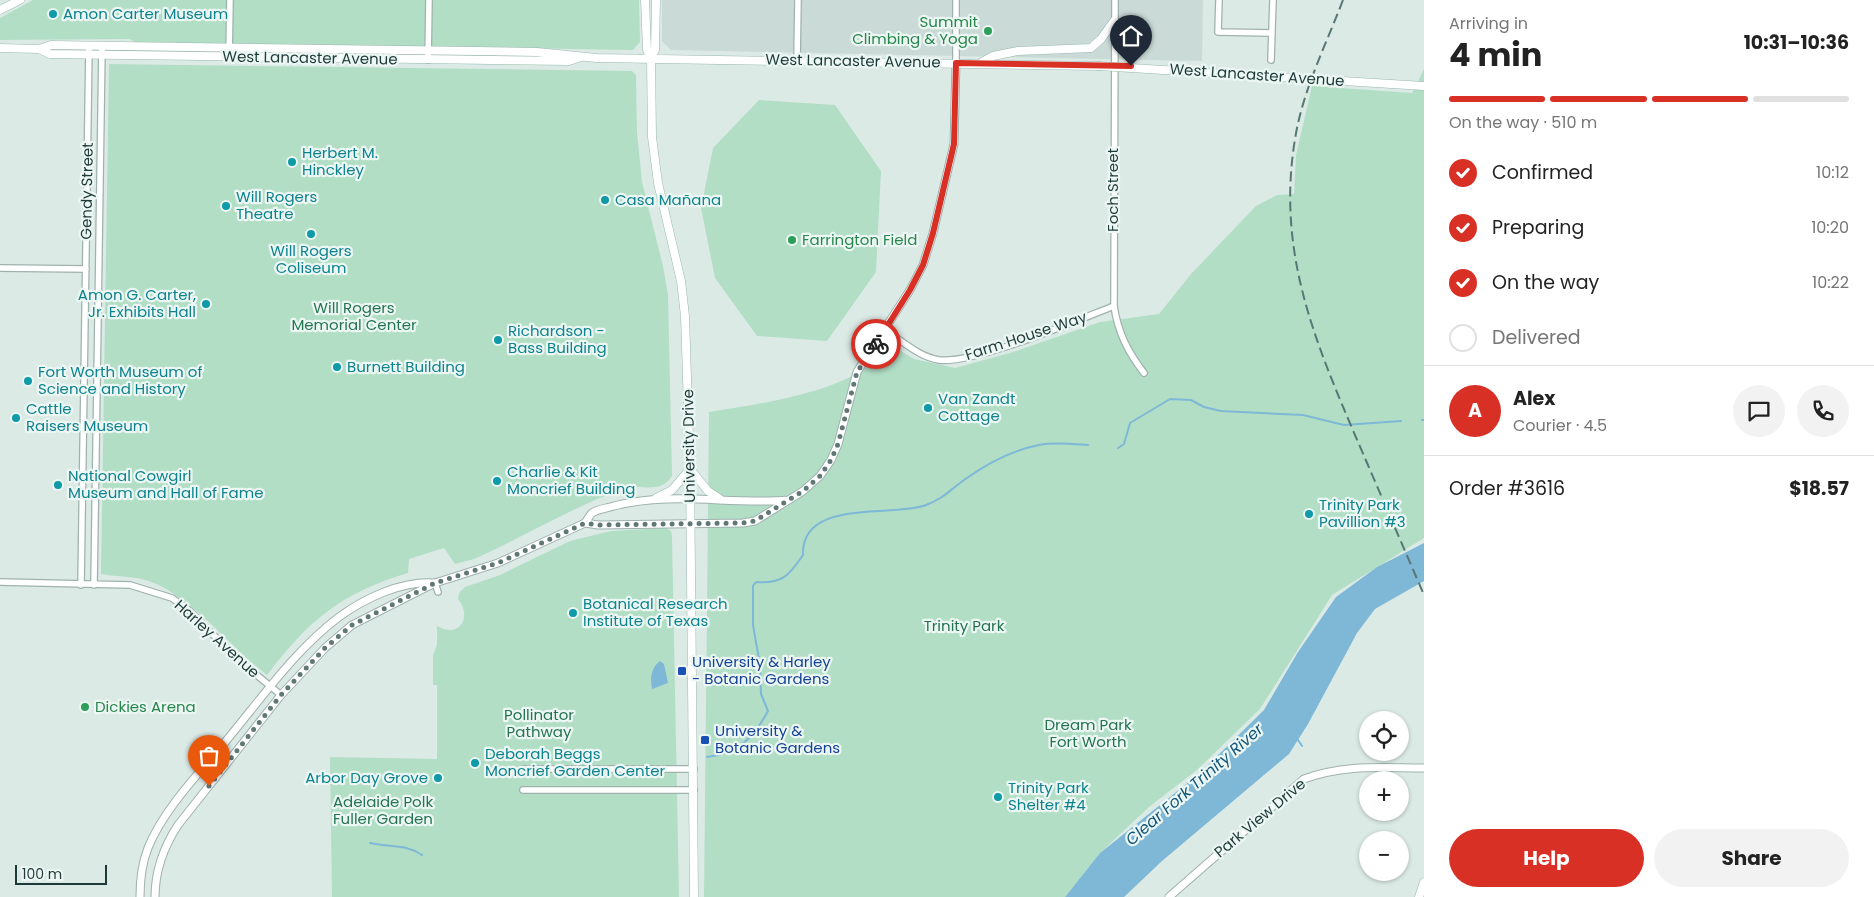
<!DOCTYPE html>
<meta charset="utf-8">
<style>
:root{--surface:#fff;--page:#f2f2f2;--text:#222;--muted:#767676;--line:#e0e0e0;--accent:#d93025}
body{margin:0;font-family:Poppins,sans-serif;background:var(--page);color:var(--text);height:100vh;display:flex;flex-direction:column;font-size:19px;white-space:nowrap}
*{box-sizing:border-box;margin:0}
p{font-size:16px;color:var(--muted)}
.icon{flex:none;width:28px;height:28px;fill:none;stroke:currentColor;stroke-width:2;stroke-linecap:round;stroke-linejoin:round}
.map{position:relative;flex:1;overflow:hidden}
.side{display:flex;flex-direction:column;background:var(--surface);width:450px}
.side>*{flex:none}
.tools{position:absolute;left:1359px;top:711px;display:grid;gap:10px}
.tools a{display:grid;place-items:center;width:50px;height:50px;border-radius:50%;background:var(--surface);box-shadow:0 1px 4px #0004;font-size:25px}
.scale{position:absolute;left:15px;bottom:12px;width:92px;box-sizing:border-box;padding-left:5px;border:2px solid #1d3a38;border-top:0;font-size:14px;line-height:18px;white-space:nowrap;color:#1d3a38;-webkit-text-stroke:4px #ecf7f3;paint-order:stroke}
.pin{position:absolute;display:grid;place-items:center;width:42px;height:42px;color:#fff;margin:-51px -21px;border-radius:50% 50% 50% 0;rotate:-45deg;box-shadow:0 0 5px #0007}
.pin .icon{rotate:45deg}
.courier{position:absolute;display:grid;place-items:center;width:50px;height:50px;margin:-25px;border:4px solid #d93025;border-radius:50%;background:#fff;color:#222;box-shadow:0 1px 6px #0007}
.headline em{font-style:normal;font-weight:700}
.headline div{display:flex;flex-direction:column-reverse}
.headline{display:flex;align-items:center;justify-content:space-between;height:85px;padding:0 25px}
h1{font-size:32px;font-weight:700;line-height:38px}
.bar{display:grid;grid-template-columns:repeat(4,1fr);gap:8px 5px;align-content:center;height:60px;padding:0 25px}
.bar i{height:6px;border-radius:4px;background:var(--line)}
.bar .on{background:var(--accent)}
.bar p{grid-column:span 4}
.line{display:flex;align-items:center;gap:12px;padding:0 25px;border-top:1px solid var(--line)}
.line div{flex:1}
.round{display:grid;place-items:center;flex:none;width:52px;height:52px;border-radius:26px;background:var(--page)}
ol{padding:0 25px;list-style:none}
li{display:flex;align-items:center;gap:15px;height:55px}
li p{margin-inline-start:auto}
li .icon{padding:5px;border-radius:50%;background:var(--accent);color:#fff;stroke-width:4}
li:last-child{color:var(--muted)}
li i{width:28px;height:28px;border:2px solid var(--line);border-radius:50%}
.primary-button{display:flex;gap:10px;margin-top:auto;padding:10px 25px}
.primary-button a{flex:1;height:58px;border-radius:30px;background:var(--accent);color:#fff;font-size:20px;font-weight:700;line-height:58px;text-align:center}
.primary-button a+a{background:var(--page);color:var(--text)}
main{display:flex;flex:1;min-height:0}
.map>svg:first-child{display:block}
.built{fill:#cadad6}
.green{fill:#b2dec6}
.water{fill:#7eb8d6}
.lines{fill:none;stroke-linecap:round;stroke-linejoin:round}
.stream{stroke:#7eb8d6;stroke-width:2}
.minor-casing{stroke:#9fb2ae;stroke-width:8}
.tertiary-casing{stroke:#9fb2ae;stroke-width:9}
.secondary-casing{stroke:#9ab7b2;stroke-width:9}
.minor{stroke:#fff;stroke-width:5.5}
.tertiary{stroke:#fff;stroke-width:7}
.secondary{stroke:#fff;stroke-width:8}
.rail{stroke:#577774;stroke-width:2;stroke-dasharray:10 5;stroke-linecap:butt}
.secondary-bridge-casing{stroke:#9ab7b2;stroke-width:9;stroke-linecap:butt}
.secondary-bridge{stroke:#fff;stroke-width:8}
.done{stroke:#607875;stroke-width:5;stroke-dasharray:0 9}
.route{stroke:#d93025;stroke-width:6}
.culture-dot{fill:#0f9aa8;stroke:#ecf7f3;stroke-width:2}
.leisure-dot{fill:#2e9e5b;stroke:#ecf7f3;stroke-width:2}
.transit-dot{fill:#1a4fb4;stroke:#ecf7f3;stroke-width:2}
.labels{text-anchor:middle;stroke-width:4.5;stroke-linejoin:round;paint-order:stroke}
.culture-label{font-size:15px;fill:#0d838f;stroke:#ecf7f3;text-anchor:start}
.leisure-label{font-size:15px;fill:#27864d;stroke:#ecf7f3;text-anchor:start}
.street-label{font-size:15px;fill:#1d3a38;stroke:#ecf7f3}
.park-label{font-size:15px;fill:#247452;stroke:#ecf7f3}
.transit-label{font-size:15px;fill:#164399;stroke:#ecf7f3;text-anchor:start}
.water-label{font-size:16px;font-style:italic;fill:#13567b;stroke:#ecf7f3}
</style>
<main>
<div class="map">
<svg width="1424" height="897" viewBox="0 0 1424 897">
<rect width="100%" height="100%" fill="#dceae6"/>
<path class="built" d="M 662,0 L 1203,0 L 1202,61 L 671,50 L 662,41 Z"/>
<path class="green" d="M 33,0 L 639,0 L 640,42 L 633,50 L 135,42 L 129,39 L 0,40 L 0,18 Z
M 109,64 L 632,71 L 636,75 L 637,132 L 642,182 L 663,266 L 668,295 L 672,476 C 660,495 641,483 623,489 C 572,507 524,537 474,559 L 455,564 L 444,548 L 409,559 L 408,573 C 341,593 309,620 267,675 C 228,646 199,603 154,583 C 139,576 117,577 101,574 Z
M 1424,69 L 1424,538 L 1332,595 L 1260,709 L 1198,769 L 1149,807 L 1100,853 L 1065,897 L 704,897 L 709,412 C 763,403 847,393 886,352 L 901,351 L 914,359 L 955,368 L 1013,352 L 1100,322 L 1159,314 L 1191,274 L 1256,206 L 1277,195 L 1294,194 L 1296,155 L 1312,86 L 1412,93 Z
M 759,100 L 835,105 L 881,171 L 876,272 L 827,341 L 757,336 L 715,278 L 701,208 L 713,148 Z
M 666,528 L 671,531 L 672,536 L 679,897 L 332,897 L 330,757 L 437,759 L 437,685 L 433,685 L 433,655 L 437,645 L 437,626 C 459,639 473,617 458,599 L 459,593 L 465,587 L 500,575 L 570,541 L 611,531 Z"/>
<path class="water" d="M 1424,543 L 1424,581 L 1375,609 L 1357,633 L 1308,724 L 1289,754 L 1162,861 L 1124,897 L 1065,897 L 1100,853 L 1200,773 L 1264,710 L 1298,652 L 1336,597 L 1377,567 Z
M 660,661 L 664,664 L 668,683 L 652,689 C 650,678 651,668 660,661 Z"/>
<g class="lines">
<path class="stream" d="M 1422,420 L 1424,420
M 1118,448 L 1124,444 L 1130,423 L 1170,399 L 1191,400 L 1204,407 L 1221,411 L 1303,415 L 1344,425 L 1401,421
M 1298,740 L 1302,746
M 707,757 C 738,754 754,737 768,711 L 761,694 L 760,665 L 753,625 L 753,586 L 756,582 C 782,584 789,576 803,555 C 801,498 892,518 926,505 C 944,498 949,491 964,480 C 985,465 1013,450 1039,445 C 1055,442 1072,444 1088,445
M 370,843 C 391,848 403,843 422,855"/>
<g class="minor-casing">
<path id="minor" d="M 1115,0 L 1114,306 C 1118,333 1128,352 1144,373
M 1219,0 L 1218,32 L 1272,33
M 229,57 L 230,0
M 428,60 L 429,0
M 797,60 L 798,0
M 1271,60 L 1273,0
M 956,63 L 956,0
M 0,268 L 86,269
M 885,330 C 901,340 919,357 939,360 C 975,364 1075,321 1114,306
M 0,582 L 130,585 L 172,598 L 190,611 L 235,657 L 281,695
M 435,583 L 438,592
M 81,585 L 89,46
M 94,585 L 102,46
M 523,769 L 694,769
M 523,790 L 694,790"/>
</g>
<g class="tertiary-casing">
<path id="tertiary" d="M 585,523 L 598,525 L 743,523 L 755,521 L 803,491 L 820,476 L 831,460 L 838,444 L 857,372 L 910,290 L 923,265 L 933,233 L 954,144 L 956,63
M 140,897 C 140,882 142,863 148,848 C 163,810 200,772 226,741 C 261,699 295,650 339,617 C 365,598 401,581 434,583
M 155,897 C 155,870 163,848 178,825 L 281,695 L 325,648 L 352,625 L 435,583 L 498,563 L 585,523 C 587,520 590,515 592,513 C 597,509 608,508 614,506 C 672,491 730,505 788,500
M 1169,897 L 1304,779 C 1346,764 1381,768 1424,768"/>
</g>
<g class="secondary-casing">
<path id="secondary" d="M 645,0 L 647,50 L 651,59
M 656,0 L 655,50 L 651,59 L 652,137 L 658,183 L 681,281 L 685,316 L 690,469 L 694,897
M 0,10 L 20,0
M 0,48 L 39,49 L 51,45 L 537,52 L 597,58 L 1099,66
M 39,49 L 50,54 L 569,61 L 581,57
M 982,62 L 993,56 L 1018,51 L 1091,48 L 1101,39 L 1114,21
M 690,469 L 708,491 L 720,499
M 656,498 L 672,490 L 690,469
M 1419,897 L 1424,882"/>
</g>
<use href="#minor" class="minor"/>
<use href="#tertiary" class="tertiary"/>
<use href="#secondary" class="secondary"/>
<path class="rail" d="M 1343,0 C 1327,42 1306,84 1297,128 C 1274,246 1313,337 1358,442 C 1380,493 1402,544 1424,595"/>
<g class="secondary-bridge-casing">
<path id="secondary-bridge" d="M 1099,66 L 1424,86"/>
</g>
<use href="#secondary-bridge" class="secondary-bridge"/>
</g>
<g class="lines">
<path class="done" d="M 209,786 L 281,695 L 325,648 L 352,625 L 435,583 L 498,563 L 585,523 L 598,525 L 743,523 L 755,521 L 803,491 L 820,476 L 831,460 L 838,444 L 857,372 L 876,344"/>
<path class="route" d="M 876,344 L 910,290 L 923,265 L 933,233 L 954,144 L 956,63 L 1131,66"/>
</g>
<g class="culture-dot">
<circle cx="53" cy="14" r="5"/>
<circle cx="292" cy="162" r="5"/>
<circle cx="605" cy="200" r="5"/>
<circle cx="226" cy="206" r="5"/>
<circle cx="311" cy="234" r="5"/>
<circle cx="206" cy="304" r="5"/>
<circle cx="498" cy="340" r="5"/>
<circle cx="337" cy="367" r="5"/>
<circle cx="28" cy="381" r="5"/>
<circle cx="928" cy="408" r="5"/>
<circle cx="16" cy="418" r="5"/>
<circle cx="497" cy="481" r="5"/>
<circle cx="58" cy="485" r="5"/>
<circle cx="1309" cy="514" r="5"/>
<circle cx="573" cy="613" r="5"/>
<circle cx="475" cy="763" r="5"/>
<circle cx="438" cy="778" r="5"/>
<circle cx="998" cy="797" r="5"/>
</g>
<g class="leisure-dot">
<circle cx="988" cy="31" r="5"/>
<circle cx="792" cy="240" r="5"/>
<circle cx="85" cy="707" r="5"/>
</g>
<g class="transit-dot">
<rect x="677" y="666" width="10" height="10" rx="2.5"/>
<rect x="700" y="735" width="10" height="10" rx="2.5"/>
</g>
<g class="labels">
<g class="culture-label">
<text x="63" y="19">Amon Carter Museum</text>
<text x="302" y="158">Herbert M.<tspan x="302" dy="17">Hinckley</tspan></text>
<text x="236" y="202">Will Rogers<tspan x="236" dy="17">Theatre</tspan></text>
<text x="615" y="205">Casa Mañana</text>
<text x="311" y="256" text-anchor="middle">Will Rogers<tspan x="311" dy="17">Coliseum</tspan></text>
<text x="196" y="300" text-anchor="end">Amon G. Carter,<tspan x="196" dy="17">Jr. Exhibits Hall</tspan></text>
<text x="508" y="336">Richardson -<tspan x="508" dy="17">Bass Building</tspan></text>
<text x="347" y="372">Burnett Building</text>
<text x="38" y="377">Fort Worth Museum of<tspan x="38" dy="17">Science and History</tspan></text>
<text x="938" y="404">Van Zandt<tspan x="938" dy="17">Cottage</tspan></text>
<text x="26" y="414">Cattle<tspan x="26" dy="17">Raisers Museum</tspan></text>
<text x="507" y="477">Charlie &amp; Kit<tspan x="507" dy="17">Moncrief Building</tspan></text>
<text x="68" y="481">National Cowgirl<tspan x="68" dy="17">Museum and Hall of Fame</tspan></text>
<text x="1319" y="510">Trinity Park<tspan x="1319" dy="17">Pavillion #3</tspan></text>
<text x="583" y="609">Botanical Research<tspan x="583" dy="17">Institute of Texas</tspan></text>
<text x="485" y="759">Deborah Beggs<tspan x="485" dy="17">Moncrief Garden Center</tspan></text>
<text x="428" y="783" text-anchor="end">Arbor Day Grove</text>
<text x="1008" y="793">Trinity Park<tspan x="1008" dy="17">Shelter #4</tspan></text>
</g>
<g class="leisure-label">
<text x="978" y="27" text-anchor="end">Summit<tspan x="978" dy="17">Climbing &amp; Yoga</tspan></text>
<text x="802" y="245">Farrington Field</text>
<text x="95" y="712">Dickies Arena</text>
</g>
<g class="street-label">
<text transform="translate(310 58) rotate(1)" y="5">West Lancaster Avenue</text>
<text transform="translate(853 61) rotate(1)" y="5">West Lancaster Avenue</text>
<text transform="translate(1257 75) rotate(4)" y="5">West Lancaster Avenue</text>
<text transform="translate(1113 190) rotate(-90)" y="5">Foch Street</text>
<text transform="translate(87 191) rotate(-89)" y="5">Gendy Street</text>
<text transform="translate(1026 336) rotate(-18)" y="5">Farm House Way</text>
<text transform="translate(689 446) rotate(-91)" y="5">University Drive</text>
<text transform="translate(217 639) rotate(42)" y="5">Harley Avenue</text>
<text transform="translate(1260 818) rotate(-40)" y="5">Park View Drive</text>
</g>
<g class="park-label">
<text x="354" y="313">Will Rogers<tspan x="354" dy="17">Memorial Center</tspan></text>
<text x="964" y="631">Trinity Park</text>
<text x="539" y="720">Pollinator<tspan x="539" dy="17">Pathway</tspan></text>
<text x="1088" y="730">Dream Park<tspan x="1088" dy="17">Fort Worth</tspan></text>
<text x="383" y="807">Adelaide Polk<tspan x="383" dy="17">Fuller Garden</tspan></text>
</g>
<g class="transit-label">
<text x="692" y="667">University &amp; Harley<tspan x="692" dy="17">- Botanic Gardens</tspan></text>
<text x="715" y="736">University &amp;<tspan x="715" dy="17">Botanic Gardens</tspan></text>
</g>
<g class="water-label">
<text transform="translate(1194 784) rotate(-41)" y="6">Clear Fork Trinity River</text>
</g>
</g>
</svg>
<div class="tools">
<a><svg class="icon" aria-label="locate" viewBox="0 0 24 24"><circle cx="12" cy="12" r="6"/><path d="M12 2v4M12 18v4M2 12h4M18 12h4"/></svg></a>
<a>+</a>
<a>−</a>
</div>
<div class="scale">100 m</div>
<div class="pin" style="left:209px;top:786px;background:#ea580c"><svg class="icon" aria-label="bag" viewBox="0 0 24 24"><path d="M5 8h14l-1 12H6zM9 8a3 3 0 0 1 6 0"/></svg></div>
<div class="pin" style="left:1131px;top:66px;background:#1f2937"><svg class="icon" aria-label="home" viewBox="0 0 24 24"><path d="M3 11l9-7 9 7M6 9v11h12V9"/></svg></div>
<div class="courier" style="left:876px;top:344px"><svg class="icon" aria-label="bike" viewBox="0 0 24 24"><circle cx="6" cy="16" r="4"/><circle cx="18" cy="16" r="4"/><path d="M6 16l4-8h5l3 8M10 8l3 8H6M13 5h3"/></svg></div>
</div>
<section class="side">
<div class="headline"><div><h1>4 min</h1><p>Arriving in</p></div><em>10:31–10:36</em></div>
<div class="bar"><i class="on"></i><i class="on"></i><i class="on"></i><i></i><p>On the way · 510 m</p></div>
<ol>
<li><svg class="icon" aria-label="check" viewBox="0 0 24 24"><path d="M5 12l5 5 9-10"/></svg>Confirmed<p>10:12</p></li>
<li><svg class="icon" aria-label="check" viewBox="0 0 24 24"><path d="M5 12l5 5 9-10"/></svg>Preparing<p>10:20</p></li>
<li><svg class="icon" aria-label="check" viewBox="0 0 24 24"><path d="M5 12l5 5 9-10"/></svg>On the way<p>10:22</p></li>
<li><i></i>Delivered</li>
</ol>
<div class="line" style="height:90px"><b class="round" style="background:var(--accent);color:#fff">A</b><div><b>Alex</b><p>Courier · 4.5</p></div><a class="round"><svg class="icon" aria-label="chat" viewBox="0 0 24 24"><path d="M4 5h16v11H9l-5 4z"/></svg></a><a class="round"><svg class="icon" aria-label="phone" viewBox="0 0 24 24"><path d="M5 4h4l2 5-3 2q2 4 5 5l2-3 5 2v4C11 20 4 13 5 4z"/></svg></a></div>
<div class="line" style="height:65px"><div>Order #3616</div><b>$18.57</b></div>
<div class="primary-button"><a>Help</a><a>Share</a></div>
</section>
</main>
